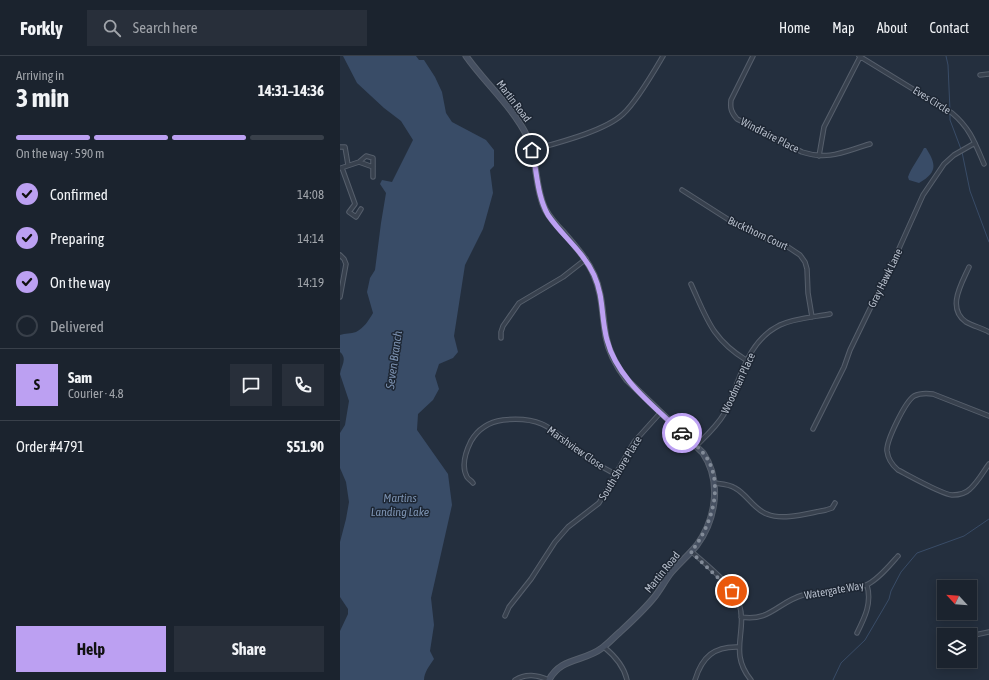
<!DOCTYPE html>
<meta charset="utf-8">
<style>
:root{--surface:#1b232e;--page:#282f3a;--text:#f1f3f6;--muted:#a0a4aa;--line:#39404a;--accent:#bca0f2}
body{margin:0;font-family:"Asap Condensed",sans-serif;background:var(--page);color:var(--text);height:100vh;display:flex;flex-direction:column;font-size:15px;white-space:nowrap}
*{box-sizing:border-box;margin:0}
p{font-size:13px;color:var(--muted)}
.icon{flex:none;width:22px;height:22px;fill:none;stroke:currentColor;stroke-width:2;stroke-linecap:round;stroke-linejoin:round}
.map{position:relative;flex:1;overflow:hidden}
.sheet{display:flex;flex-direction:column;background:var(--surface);width:340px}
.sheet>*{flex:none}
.needle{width:26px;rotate:296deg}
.fabs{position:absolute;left:597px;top:524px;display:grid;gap:8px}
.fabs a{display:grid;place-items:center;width:40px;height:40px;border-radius:0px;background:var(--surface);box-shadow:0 2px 10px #0003,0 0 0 1px var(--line);font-size:20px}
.pin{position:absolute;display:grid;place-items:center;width:34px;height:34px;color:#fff;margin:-17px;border:2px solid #fff;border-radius:50%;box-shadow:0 1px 4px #0007}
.courier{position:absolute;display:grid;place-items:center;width:40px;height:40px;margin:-20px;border:3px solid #bca0f2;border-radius:50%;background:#fff;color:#222;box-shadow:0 1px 5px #0007}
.overview em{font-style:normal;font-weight:700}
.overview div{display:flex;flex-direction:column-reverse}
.overview{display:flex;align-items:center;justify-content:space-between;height:68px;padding:0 16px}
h1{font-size:26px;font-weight:700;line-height:30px}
.bar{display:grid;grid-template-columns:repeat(4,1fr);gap:6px 4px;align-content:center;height:48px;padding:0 16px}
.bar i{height:5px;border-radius:3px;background:var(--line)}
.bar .on{background:var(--accent)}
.bar p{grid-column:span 4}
.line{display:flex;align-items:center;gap:10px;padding:0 16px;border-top:1px solid var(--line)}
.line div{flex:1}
.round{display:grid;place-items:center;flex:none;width:42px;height:42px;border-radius:0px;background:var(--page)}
ol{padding:0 16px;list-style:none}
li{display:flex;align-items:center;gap:12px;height:44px}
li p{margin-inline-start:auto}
li .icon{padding:4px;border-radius:50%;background:var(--accent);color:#111;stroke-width:4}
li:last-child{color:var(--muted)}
li i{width:22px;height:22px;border:2px solid var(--line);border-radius:50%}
.button{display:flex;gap:8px;margin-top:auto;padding:8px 16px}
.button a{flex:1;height:46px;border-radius:0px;background:var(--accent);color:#111;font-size:16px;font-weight:700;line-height:46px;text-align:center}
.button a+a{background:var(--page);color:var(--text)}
header{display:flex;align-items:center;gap:24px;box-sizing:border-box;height:56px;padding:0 20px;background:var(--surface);border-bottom:1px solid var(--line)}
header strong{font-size:19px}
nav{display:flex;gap:22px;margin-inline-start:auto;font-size:14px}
.search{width:280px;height:36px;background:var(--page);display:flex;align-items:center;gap:10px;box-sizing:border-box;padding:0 14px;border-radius:0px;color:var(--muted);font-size:15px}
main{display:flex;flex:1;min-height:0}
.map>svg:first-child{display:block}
.water{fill:#394c67}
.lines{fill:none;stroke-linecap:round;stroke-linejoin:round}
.stream{stroke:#394c67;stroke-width:1}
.street-casing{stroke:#565f6c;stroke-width:5.5}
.secondary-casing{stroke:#565f6c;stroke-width:7}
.street{stroke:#38414e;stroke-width:3.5}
.secondary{stroke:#465061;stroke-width:5}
.done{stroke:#828b98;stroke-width:4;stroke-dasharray:0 7.2}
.route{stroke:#bca0f2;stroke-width:5}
.labels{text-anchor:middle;stroke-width:3;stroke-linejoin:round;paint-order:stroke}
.street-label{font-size:11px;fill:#b4bcc9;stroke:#1d2633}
.water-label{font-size:12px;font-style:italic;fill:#7c92b1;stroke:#1d2633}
</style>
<header>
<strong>Forkly</strong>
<div class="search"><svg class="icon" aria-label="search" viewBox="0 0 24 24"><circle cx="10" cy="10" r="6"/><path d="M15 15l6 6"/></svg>Search here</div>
<nav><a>Home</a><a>Map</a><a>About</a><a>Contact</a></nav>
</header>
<main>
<section class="sheet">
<div class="overview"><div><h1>3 min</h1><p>Arriving in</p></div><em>14:31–14:36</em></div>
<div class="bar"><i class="on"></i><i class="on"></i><i class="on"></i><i></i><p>On the way · 590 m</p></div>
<ol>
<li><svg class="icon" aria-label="check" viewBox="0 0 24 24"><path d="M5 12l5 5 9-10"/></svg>Confirmed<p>14:08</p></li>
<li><svg class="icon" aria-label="check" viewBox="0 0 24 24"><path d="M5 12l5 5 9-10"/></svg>Preparing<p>14:14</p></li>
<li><svg class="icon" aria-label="check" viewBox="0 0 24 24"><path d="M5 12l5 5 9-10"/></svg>On the way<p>14:19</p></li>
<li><i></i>Delivered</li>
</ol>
<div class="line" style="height:72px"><b class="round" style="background:var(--accent);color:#111">S</b><div><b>Sam</b><p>Courier · 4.8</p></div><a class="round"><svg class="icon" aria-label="chat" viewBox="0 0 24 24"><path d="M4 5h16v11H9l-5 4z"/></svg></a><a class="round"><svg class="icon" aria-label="phone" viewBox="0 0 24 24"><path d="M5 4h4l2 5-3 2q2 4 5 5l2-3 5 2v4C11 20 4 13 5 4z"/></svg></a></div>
<div class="line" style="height:52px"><div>Order #4791</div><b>$51.90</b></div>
<div class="button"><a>Help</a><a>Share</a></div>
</section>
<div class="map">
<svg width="649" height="624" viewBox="0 0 649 624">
<rect width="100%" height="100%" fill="#242f3e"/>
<path class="water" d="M 3,0 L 76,0 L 79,4 L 84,4 L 95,21 L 102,36 L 106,57 L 112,66 L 146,84 L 154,94 L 154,110 L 150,114 L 153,137 L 143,173 L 125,209 L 114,280 L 118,296 L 113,302 L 99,308 L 95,320 L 99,333 L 93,344 L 78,358 L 77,374 L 108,418 L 112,449 L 91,542 L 94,569 L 90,595 L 94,603 C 90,609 84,616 84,624 L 0,624 L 0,575 L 8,558 L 8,553 L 0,541 L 0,486 L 6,463 L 9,446 L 6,426 L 0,412 L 0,377 L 5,369 L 9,345 L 0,318 C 1,310 8,303 0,296 L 0,279 C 5,277 11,278 16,276 C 24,272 29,264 33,257 L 27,236 L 30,222 L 35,214 L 41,167 L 46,137 L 40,128 L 42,124 L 52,126 L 73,84 L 61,65 L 44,52 L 17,27 Z
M 584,92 L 586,92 C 596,108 598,116 579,127 L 569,124 L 568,121 C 571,112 579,102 584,92 Z"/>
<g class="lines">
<path class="stream" d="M 606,0 L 608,9 L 610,55
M 610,58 L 610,64 L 621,93
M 622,96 L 630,135 L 649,186
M 493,624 L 501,607 L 525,584 L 549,543 L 551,535 L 561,516 L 577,497 L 624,480 L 649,463"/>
<g class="street-casing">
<path id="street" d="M 413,0 L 391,44 C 390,52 391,56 397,63 L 462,96 C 489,105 505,95 530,88
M 519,0 L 612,57 C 630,72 635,87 644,108
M 640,19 L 649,18
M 0,91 L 5,91 L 8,109
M 192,94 C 217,87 265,75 283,58 C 297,45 313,17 323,0
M 479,100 L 484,71 L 520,1
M 19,106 L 33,111
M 1,112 L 19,106 L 26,100 L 33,102 L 33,121
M 2,112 L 15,148 L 9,156 L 16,161 L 21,153
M 342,134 L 400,171 L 417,179 L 448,191 L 460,199 L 465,206 L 467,213 L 468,237 L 472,261
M 0,199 L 4,203 L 6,208 L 0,241
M 629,211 C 622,227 606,252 626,266 C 633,270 642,272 649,276
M 351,228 C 367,263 372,283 406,304
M 161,282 L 161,276 L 163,270 L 179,247 L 223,221 L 246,203
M 649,360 L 593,338 C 586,337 580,337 574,340 C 565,346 546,385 547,395 C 548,403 552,409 558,414 C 570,420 601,438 612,439 C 619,439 626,437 630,433 C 638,426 643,416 649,408
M 473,373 L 504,311 L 510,294 L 557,197 L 583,139 L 604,108 L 614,99 L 635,87
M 356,390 C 366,380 377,370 384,358 C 400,327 405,286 440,269 C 455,262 474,261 490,258
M 133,427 C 131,424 129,424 127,421 C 121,410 126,395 131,385 C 138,373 149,366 163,364 C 201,360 211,372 239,395 C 250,404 262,411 275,418
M 374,427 C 382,428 389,428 395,432 C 408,439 413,453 427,458 C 444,465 468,457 486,454 L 492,452 L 495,447
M 351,495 C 365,508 393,529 399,547 C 408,576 388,596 411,624
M 165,560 L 169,551 L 191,523 L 215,486 L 228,471 L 259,447 L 294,386 L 321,356
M 401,561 C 430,566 438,546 463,539 C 483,534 507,537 526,529 C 537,525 550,509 558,500
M 517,577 C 525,561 532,547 527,529
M 630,580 L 649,576
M 264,591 C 275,600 284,610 287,624
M 175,624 C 186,617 197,619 209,624
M 355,624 C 362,601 374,590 399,591"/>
</g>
<g class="secondary-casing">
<path id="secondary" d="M 126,0 C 145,27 172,50 187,80 C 198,103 194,130 205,153 C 210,162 217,170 224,177 C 235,190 247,203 254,219 C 263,239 262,260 266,281 C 269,298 277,311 287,324 L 363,397 C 382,425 376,463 357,489 C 349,499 338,508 330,518 C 325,525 321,532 316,539 C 306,552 293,564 280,576 C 274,581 269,587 262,592 C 244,606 221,601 209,624"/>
</g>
<use href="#street" class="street"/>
<use href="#secondary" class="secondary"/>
</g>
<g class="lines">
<path class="done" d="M 342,377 C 351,386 362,393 368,404 C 384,433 370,472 351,496 L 392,535"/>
<path class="route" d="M 192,94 C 197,115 197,140 208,159 C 222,180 243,195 254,219 C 264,241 261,262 267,284 C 277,323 314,350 342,377"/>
</g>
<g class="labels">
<g class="street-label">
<text transform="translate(592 44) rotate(32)" y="4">Eves Circle</text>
<text transform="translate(174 45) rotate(53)" y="4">Martin Road</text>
<text transform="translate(430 79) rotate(27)" y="4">Windfaire Place</text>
<text transform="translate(418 177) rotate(25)" y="4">Buckthorn Court</text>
<text transform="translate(545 222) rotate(-64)" y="4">Gray Hawk Lane</text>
<text transform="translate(398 327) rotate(-65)" y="4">Woodman Place</text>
<text transform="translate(236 392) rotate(35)" y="4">Marshview Close</text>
<text transform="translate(280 412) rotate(-59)" y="4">South Shore Place</text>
<text transform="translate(322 516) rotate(-51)" y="4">Martin Road</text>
<text transform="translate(494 534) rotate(-10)" y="4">Watergate Way</text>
</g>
<g class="water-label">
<text transform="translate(54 304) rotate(-82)" y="4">Seven Branch</text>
<text x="60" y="446">Martins<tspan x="60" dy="14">Landing Lake</tspan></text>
</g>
</g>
</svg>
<div class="fabs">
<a><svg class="needle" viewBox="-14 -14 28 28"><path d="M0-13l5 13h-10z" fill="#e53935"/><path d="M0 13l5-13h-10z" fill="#a0a4aa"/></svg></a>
<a><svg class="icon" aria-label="layers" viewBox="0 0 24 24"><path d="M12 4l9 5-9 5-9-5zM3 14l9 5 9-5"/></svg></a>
</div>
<div class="pin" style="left:392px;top:535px;background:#ea580c"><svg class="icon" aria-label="bag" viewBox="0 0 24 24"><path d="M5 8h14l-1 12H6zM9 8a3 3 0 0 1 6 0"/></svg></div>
<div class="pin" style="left:192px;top:94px;background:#1f2937"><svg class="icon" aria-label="home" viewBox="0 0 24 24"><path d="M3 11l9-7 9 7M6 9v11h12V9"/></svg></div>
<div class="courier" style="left:342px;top:377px"><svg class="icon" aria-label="car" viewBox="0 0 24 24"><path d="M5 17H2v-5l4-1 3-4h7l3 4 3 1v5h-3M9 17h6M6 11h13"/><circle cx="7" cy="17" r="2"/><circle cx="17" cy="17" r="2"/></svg></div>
</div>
</main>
